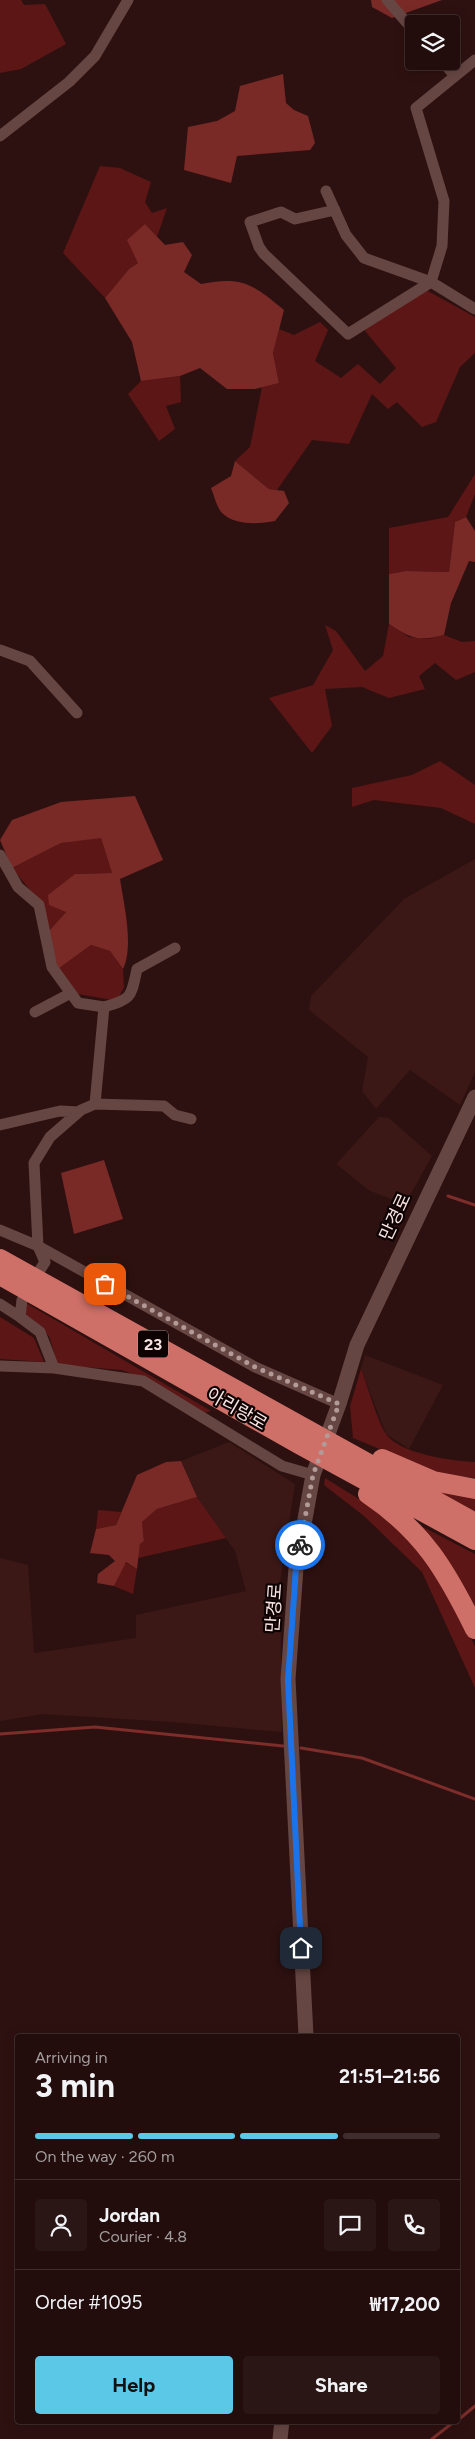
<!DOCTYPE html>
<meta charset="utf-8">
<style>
:root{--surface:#220d0c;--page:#2a1615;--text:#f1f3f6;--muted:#a29c9d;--line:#3f2d2d;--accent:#5ac8e6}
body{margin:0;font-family:Figtree,"Noto Sans KR",sans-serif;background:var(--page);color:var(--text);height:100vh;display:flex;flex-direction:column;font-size:19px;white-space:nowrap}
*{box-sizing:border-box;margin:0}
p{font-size:16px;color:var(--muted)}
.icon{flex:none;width:28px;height:28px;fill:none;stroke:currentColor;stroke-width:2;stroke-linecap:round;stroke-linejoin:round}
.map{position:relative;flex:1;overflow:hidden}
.sheet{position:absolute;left:15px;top:2034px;width:445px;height:390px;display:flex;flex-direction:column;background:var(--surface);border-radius:5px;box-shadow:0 2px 12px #0003,0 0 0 1px var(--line)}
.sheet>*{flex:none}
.controls{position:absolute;left:405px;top:15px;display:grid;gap:10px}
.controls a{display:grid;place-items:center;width:55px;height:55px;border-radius:5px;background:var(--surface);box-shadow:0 2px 12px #0003,0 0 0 1px var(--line);font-size:25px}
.pin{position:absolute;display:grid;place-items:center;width:42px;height:42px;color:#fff;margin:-21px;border-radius:10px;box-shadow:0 2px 8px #0006}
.courier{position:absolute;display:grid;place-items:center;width:50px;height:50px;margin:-25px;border:4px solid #1a73e8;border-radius:50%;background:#fff;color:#222;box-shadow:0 1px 6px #0007}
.overview em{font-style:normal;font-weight:700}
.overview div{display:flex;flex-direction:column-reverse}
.overview{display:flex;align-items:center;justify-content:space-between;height:85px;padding:0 20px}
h1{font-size:32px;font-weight:700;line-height:38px}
.bar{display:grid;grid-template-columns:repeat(4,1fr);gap:8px 5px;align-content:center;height:60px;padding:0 20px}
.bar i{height:6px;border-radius:4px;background:var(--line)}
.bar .on{background:var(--accent)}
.bar p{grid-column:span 4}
.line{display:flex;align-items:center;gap:12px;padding:0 20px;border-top:1px solid var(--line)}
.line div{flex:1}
.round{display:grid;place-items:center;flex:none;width:52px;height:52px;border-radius:5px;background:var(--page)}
.action{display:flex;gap:10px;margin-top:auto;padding:10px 20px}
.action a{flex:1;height:58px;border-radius:5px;background:var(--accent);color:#111;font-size:20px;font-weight:700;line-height:58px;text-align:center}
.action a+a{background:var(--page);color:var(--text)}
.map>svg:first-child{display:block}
.built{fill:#3b1816}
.green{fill:#5c1615}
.forest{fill:#792926}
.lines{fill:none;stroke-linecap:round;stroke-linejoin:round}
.stream{stroke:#7d2d2a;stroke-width:3}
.street{stroke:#664642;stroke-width:11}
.secondary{stroke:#664642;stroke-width:15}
.highway{stroke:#cf7068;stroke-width:20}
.done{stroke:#b29a98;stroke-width:5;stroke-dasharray:0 9}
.route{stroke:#1a73e8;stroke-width:6}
.labels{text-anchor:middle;stroke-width:4.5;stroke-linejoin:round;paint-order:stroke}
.shield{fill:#0d0303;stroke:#b2a09f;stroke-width:1}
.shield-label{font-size:16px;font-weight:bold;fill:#f9e4e2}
.street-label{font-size:18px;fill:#f9e4e2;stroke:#0d0303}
</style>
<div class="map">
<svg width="475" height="2439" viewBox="0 0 475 2439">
<rect width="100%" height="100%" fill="#2d1110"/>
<path class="built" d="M 475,859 L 475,1072 L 460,1105 L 410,1070 L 376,1109 L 362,1091 L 368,1057 L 309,1010 L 311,996 L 404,899 Z
M 379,1117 L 389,1118 L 432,1156 L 405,1204 L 370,1191 L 336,1164 Z
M 365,1355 L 443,1385 L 409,1449 L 386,1434 L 361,1369 Z
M 229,1442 L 295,1484 L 280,1583 L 282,1732 L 172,1722 L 43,1714 L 0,1721 L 0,1558 L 28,1565 L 34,1653 L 136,1638 L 136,1615 L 246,1591 L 235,1551 L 197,1497 L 181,1461 Z"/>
<path class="green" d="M 0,0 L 21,0 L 24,5 L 45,4 L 66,44 L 21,69 L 0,73 Z
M 100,166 L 120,168 L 151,182 L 145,202 L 152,213 L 167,208 L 157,237 L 145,224 L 138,263 L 129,269 L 105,298 L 63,253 Z
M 426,290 L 475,317 L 475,353 L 460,367 L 436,422 L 422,427 L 397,402 L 388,409 L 372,394 L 349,444 L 312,440 L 277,490 L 269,489 L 235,461 L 250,447 L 262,387 L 279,383 L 273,353 L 279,329 L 294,335 L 320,322 L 328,330 L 315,361 L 341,378 L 358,364 L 380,384 L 396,368 L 365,331 L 367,327 Z
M 180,376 L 181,402 L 166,406 L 175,429 L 159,441 L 128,394 L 141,381 Z
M 475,474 L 475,494 L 466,517 L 455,522 L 449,572 L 406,571 L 389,574 L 389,528 L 448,517 Z
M 389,624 L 409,637 L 428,639 L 444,635 L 462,642 L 475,641 L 475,672 L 456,680 L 435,663 L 419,676 L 425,689 L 389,698 L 362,687 L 325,689 L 332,726 L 312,753 L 269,698 L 313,685 L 333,650 L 325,625 L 336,631 L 365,671 L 383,656 Z
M 440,761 L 475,785 L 475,824 L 441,808 L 374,800 L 352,807 L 352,788 L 412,775 Z
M 101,837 L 112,873 L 75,874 L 66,912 L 49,931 L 43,906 L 12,868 L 61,843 Z
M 91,945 L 110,951 L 123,969 L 124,987 L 117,1001 L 78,994 L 58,969 Z
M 26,1303 L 211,1411 L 205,1413 L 138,1376 L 122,1370 L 58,1365 L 49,1336 L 25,1314 Z
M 0,1317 L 34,1338 L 44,1362 L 0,1359 Z
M 361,1369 C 367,1384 378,1423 386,1434 C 400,1454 452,1461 475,1462 L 475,1478 L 443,1475 L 353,1438 L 350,1406 Z
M 325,1478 L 370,1506 L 418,1548 L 455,1607 L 475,1646 L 475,1688 L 422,1572 L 364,1516 L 324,1485 Z
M 425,1487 L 475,1495 L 475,1514 Z
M 197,1497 L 226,1538 L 138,1558 L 140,1544 L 144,1541 L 142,1522 L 157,1509 Z
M 98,1510 L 121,1512 L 116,1525 L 96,1529 Z
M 419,1525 L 475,1554 L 475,1612 Z
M 125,1562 L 137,1569 L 133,1594 L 114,1586 Z"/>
<path class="forest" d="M 371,0 L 442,0 L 392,18 L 372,7 Z
M 283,74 L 286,103 L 294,110 L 308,116 L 315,143 L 310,150 L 237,156 L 231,183 L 184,170 L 188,127 L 217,121 L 235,111 L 240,86 Z
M 145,224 L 165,245 L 183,242 L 192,255 L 184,272 L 201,284 C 243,276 252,284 284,310 L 273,353 L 279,383 L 255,389 L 227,389 L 200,368 L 180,376 L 141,381 L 132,342 L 105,298 L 129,269 L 138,263 L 127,240 Z
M 235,461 L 269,489 L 284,491 L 289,503 L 275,521 C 259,524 236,526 222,513 C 217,508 214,495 211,488 L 231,476 Z
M 466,517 L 475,531 L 475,562 L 469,561 L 451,603 L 444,635 C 418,642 410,638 389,624 L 389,574 L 406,571 L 449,572 L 455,522 Z
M 135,796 L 163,860 L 120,879 C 124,905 134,946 123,969 L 110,951 L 91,945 L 58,969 L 49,931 L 66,912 L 49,905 L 48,895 L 75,874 L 112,873 L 101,838 L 61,843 L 12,868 L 0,840 L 12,820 L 61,802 Z
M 104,1160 L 123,1219 L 74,1234 L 61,1173 Z
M 181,1461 L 197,1497 L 157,1509 L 142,1522 L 144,1541 L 140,1544 L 137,1569 L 126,1562 L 114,1586 L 97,1583 L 98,1574 L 115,1561 L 109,1555 L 90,1553 L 96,1529 L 116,1525 L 137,1475 L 166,1462 Z"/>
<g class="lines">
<path class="stream" d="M 448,1196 L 475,1205
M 0,1734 L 95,1727 L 283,1746
M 301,1748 L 362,1758 L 475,1799
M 458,2420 L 475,2406
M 432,2439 L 455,2421"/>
<path class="street" d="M 387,0 L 414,31
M 442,61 L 455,76
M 0,136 L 69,82 L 95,56 L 128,0
M 326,191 L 346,235 L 364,258 L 431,282 L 475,309
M 335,210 L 295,219 L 281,212 L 250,222 L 259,247 L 264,254 L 348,334 L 431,282 L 442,246 L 444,201 L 416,108 L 475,60
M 0,650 L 30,661 L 77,713
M 0,855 L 18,887 L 39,905 L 52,967 L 78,1003 L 104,1007 L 95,1104
M 104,1007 C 133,999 131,996 137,969 L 175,948
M 35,1012 L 71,993
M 0,1125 L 60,1111 L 79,1112
M 0,1230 L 38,1246 L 255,1367 L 339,1404
M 40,1270 L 45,1262 L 38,1246 L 34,1163 L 50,1137 L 81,1110 L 95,1104 L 164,1106 L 175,1115 L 191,1119
M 22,1300 L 20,1317 L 40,1332 L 54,1368
M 0,1304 L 20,1317
M 0,1366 L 54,1368 L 143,1381 L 282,1466 L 313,1475"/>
<path class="secondary" d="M 306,2036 L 288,1679 L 296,1568 L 313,1475 L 339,1404 L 357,1345 L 475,1097
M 280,2439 L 282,2421"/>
<path class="highway" d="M 0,1259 L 475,1523
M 0,1275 L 299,1444 L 475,1540
M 382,1459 L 433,1481 L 475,1489
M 368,1494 C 423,1531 446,1570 475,1629"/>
</g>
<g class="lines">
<path class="done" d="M 105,1284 L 255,1367 L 339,1404 L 313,1475 L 300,1545"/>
<path class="route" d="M 300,1545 L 296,1568 L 288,1680 L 301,1948"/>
</g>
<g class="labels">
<rect class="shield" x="138" y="1330.5" width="30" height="27" rx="4"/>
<g class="shield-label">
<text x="153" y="1350">23</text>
</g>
<g class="street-label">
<text transform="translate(395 1217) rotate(-65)" y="6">만경로</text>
<text transform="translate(237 1409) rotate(30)" y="6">아리랑로</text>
<text transform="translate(274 1608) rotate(-86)" y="6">만경로</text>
</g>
</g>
</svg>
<div class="controls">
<a><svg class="icon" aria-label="layers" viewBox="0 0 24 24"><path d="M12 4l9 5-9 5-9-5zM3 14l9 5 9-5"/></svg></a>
</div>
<div class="pin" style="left:105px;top:1284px;background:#ea580c"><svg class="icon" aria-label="bag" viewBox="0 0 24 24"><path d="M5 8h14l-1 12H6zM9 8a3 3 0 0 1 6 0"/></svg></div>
<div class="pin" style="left:301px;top:1948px;background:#1f2937"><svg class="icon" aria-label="home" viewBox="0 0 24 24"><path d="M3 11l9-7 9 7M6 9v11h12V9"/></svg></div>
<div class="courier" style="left:300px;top:1545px"><svg class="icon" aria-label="bike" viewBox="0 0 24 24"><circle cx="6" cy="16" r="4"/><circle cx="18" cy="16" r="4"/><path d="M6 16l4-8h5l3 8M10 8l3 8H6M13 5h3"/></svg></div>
<section class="sheet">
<div class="overview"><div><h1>3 min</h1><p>Arriving in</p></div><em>21:51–21:56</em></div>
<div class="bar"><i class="on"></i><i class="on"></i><i class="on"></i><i></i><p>On the way · 260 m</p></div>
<div class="line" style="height:90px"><a class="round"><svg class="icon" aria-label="person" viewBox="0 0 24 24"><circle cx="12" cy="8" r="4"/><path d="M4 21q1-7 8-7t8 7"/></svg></a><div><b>Jordan</b><p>Courier · 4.8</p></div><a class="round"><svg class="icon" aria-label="chat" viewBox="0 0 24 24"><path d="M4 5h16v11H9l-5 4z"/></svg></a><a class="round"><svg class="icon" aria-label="phone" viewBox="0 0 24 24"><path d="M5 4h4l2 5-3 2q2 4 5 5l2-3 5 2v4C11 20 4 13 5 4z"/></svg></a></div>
<div class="line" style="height:65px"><div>Order #1095</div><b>₩17,200</b></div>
<div class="action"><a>Help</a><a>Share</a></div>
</section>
</div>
